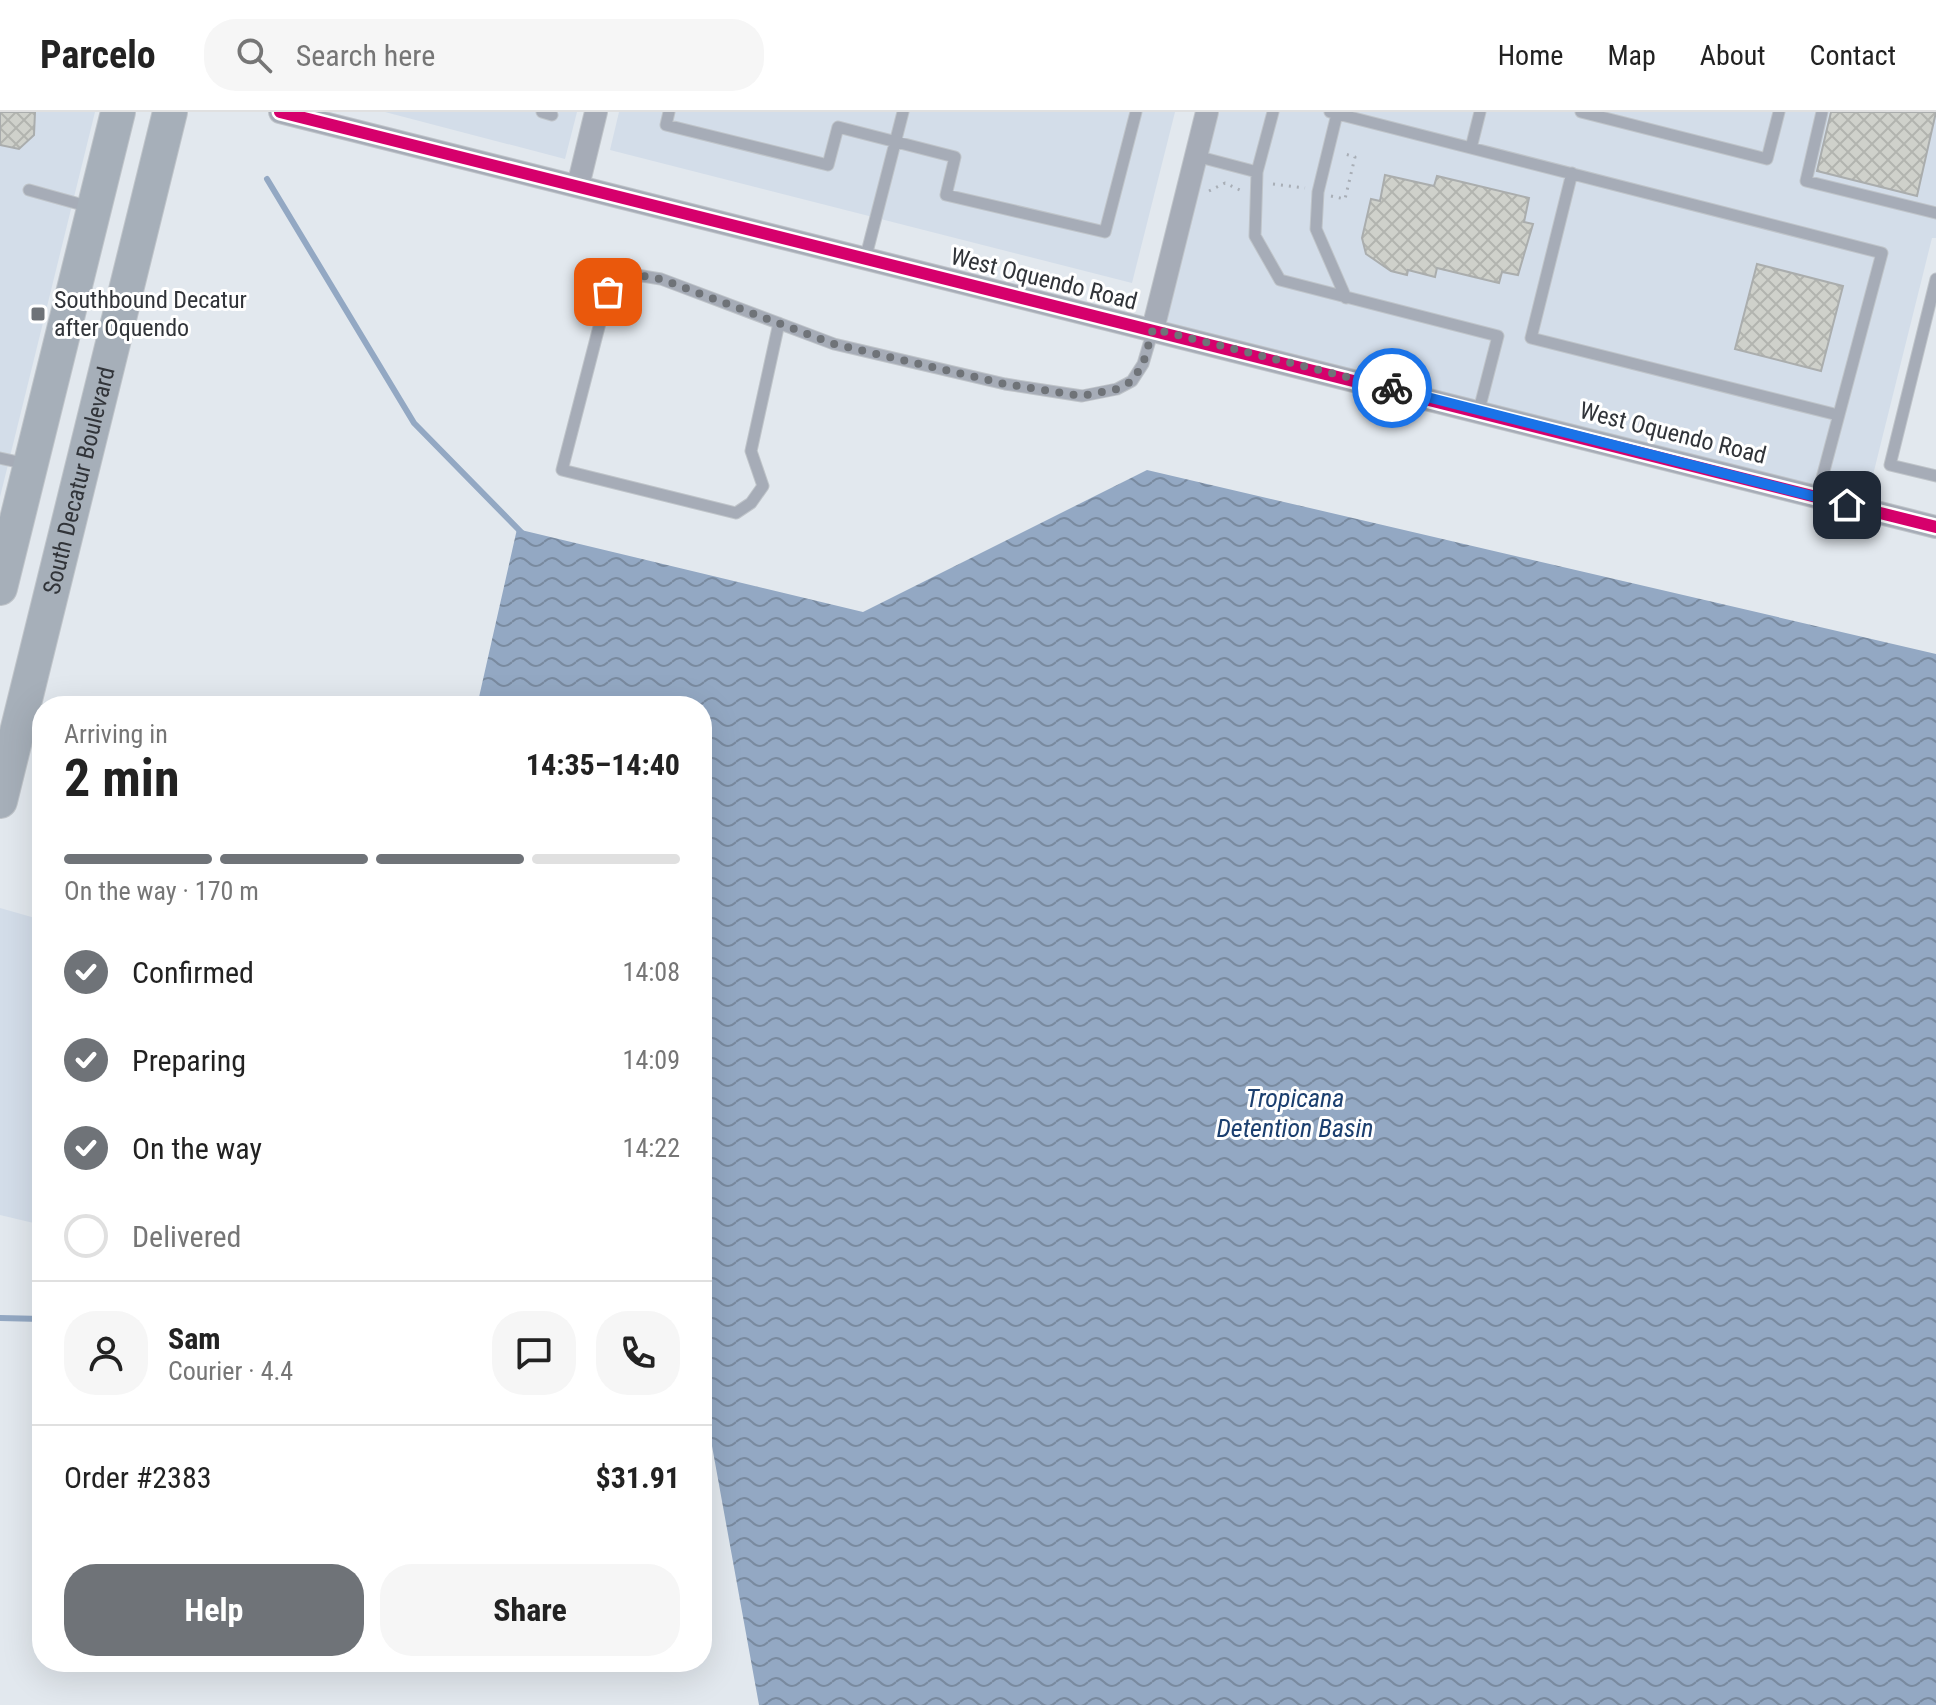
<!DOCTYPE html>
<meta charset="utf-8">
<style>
:root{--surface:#fff;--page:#f6f6f6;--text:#222;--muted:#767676;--line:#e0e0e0;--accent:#6f7378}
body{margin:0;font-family:"Roboto Condensed",sans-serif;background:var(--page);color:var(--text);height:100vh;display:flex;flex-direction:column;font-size:30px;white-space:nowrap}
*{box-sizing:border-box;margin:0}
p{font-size:26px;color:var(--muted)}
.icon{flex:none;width:44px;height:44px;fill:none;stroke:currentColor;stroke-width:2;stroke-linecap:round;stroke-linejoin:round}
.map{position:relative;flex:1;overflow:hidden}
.drawer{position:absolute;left:32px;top:584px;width:680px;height:976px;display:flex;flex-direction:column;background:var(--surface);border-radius:32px;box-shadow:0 8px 32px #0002}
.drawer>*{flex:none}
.pin{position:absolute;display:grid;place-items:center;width:68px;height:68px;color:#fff;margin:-34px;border-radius:16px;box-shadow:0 4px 12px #0006}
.courier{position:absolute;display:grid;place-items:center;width:80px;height:80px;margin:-40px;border:6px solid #1a73e8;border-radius:50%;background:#fff;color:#222;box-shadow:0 2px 10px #0007}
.headline em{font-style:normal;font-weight:700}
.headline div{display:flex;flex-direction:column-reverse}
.headline{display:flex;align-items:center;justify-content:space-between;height:136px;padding:0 32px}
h1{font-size:52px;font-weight:700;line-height:60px}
.bar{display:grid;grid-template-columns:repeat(4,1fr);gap:12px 8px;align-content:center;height:96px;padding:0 32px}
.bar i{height:10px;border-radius:6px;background:var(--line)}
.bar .active{background:var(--accent)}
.bar p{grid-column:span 4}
.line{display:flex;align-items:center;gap:20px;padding:0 32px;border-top:2px solid var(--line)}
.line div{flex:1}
.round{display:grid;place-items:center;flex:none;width:84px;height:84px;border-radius:32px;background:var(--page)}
ol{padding:0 32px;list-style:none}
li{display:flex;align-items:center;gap:24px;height:88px}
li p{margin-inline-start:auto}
li .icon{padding:8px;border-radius:50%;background:var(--accent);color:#fff;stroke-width:4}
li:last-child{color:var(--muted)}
li i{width:44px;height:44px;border:4px solid var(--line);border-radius:50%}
.cta{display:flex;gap:16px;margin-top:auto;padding:16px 32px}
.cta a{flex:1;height:92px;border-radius:32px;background:var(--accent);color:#fff;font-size:32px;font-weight:700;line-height:92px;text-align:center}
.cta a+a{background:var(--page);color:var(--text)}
header{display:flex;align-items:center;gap:48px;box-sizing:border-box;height:112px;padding:0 40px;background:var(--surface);border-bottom:2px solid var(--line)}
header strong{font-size:38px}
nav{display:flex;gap:44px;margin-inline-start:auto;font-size:28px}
.search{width:560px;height:72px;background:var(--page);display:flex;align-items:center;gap:20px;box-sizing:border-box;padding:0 28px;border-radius:32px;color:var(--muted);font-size:30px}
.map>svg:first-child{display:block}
.built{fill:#d3dde9}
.water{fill:url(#water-waves)}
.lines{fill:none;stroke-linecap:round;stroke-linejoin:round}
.stream{stroke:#93a8c3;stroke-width:6}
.building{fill:url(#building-cross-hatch);stroke:#aaadad;stroke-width:2}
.service-casing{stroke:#bfc4c9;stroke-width:13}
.minor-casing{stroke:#bfc4c9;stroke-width:24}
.primary-casing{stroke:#bfc4c9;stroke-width:36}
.path{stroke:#a8aeb6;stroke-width:3;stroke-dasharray:2 6;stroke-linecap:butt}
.service{stroke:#a6acb7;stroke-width:11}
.minor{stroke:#a6acb7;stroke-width:22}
.primary{stroke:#a6afb9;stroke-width:34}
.cycleway-casing{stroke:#fff;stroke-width:17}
.cycleway{stroke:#d6006c;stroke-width:12}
.done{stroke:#6f7378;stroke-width:8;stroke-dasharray:0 14.4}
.route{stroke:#1a73e8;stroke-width:10}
.poi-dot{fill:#6f7378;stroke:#fff;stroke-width:3}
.labels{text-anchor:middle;stroke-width:6;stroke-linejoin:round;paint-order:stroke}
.street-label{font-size:24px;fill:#313439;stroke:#fff}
.poi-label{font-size:24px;fill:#313439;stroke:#fff;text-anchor:start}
.water-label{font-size:26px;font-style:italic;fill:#1b3f6f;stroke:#fff}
</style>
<header>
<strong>Parcelo</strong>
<div class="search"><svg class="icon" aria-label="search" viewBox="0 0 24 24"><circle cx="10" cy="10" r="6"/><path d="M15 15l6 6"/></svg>Search here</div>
<nav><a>Home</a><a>Map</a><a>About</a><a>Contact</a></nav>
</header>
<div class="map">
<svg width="1936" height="1593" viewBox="0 0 1936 1593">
<defs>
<pattern id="water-waves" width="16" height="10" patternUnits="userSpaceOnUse" patternTransform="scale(2)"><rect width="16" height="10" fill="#93a8c3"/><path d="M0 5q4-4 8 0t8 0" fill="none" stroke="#798a9f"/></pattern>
<pattern id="building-cross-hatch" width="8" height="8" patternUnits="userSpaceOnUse" patternTransform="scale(2)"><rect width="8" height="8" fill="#cfd1cb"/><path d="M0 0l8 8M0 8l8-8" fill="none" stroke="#b2b4af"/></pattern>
</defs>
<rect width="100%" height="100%" fill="#e2e8ee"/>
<path class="built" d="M 0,0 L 95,0 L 0,385 Z
M 385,0 L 577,0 L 565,47 Z
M 619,0 L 1175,0 L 1132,171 L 610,38 Z
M 1207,0 L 1936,0 L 1936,126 L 1932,126 L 1865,395 L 1153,217 Z
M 0,796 L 42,808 L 42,1113 L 0,1103 Z"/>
<path class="water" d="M 1147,358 L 1936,542 L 1936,1593 L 759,1593 L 702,1279 L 702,594 L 477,594 L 517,417 L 863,500 Z"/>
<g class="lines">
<path class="stream" d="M 267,67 L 414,311 L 523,422
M 0,1206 L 42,1207"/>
</g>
<path class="building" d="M 0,0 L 35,0 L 34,23 L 19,37 L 0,33 Z
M 1831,0 L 1936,0 L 1917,84 L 1817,59 Z
M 1385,63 L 1434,74 L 1437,64 L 1529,86 L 1524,110 L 1533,112 L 1518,163 L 1502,160 L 1499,171 L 1437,156 L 1435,165 L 1408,158 L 1407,163 L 1391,159 L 1366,142 L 1362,126 L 1371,87 L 1380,89 Z
M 1757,152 L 1843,174 L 1821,259 L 1735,237 Z"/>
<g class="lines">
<g class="service-casing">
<path id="service" d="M 542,0 L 552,3
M 669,0 L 666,13 L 828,53 L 838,15 L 955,45 L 946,83 L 1105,120 L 1136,0
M 1330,0 L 1882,141 L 1817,385
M 1581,0 L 1767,47 L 1779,0
M 1822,0 L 1806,69 L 1936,101
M 1337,2 L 1318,80 L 1316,117 L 1346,186
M 1471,36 L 1480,0
M 1196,44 L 1257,60 L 1255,124 L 1280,168 L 1498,224 L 1479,298
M 1257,60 L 1273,0
M 1572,61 L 1531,226 L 1838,303
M 29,78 L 90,95
M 866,144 L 903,0
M 1936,167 L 1890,353 L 1936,364
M 779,211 L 751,339 L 763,374 L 751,391 L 736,401 L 562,358 L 608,180 L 630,162 L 661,167 L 834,232 L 1005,272 L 1082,284 L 1117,277 L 1132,269 L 1143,252 L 1153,218
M 0,346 L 27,352"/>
</g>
<g class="minor-casing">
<path id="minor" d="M 280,0 L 1936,415
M 578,74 L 596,0
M 1153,217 L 1207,0"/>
</g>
<g class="primary-casing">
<g id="primary">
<path d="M 0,476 L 118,0"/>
<path id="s1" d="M 0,689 L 170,0"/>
</g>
</g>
<path class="path" d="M 1273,72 L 1305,76
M 1209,79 L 1225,71 L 1242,79
M 1331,84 L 1345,87 L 1355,45 L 1342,41"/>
<use href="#service" class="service"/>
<use href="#minor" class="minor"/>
<use href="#primary" class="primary"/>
<g class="cycleway-casing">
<path id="cycleway" d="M 280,0 L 1936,415"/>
</g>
<use href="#cycleway" class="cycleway"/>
</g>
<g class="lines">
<path class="done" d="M 608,180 L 630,162 L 661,167 L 834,232 L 1005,272 L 1082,284 L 1117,277 L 1132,269 L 1143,252 L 1153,217 L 1392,276"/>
<path class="route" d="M 1392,276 L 1847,393"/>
</g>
<rect class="poi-dot" x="30" y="194" width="16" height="16" rx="4"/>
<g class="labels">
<g class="street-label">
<text transform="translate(1044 167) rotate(14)" y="8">West Oquendo Road</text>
<text transform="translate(1673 321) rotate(14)" y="8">West Oquendo Road</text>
<text dy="8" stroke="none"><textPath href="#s1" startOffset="330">South Decatur Boulevard</textPath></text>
</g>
<g class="poi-label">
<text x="54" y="196">Southbound Decatur<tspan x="54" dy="28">after Oquendo</tspan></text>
</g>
<g class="water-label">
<text x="1295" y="995">Tropicana<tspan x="1295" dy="30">Detention Basin</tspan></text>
</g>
</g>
</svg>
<div class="pin" style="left:608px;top:180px;background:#ea580c"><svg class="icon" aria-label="bag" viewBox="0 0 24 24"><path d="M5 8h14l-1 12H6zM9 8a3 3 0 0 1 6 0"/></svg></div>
<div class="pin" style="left:1847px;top:393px;background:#1f2937"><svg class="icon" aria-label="home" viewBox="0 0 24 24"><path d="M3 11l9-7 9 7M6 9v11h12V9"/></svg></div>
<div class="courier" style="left:1392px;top:276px"><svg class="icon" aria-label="bike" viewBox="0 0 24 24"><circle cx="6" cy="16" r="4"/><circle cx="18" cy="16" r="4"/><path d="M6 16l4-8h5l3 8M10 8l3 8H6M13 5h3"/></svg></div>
<section class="drawer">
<div class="headline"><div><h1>2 min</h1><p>Arriving in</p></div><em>14:35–14:40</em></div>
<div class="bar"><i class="active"></i><i class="active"></i><i class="active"></i><i></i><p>On the way · 170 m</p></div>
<ol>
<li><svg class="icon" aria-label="check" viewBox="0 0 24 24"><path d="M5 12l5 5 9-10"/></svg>Confirmed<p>14:08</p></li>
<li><svg class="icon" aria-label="check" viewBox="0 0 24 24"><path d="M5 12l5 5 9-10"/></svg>Preparing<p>14:09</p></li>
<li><svg class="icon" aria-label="check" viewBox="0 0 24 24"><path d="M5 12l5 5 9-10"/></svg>On the way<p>14:22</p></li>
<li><i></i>Delivered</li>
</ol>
<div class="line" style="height:144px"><a class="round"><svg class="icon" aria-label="person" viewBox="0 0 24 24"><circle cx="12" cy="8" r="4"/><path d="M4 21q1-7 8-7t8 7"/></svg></a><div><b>Sam</b><p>Courier · 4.4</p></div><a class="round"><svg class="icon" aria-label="chat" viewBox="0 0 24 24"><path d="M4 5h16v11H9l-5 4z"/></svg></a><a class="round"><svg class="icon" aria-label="phone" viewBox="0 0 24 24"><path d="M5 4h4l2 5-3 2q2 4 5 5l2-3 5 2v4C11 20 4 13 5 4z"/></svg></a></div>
<div class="line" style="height:104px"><div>Order #2383</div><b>$31.91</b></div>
<div class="cta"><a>Help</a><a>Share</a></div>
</section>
</div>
